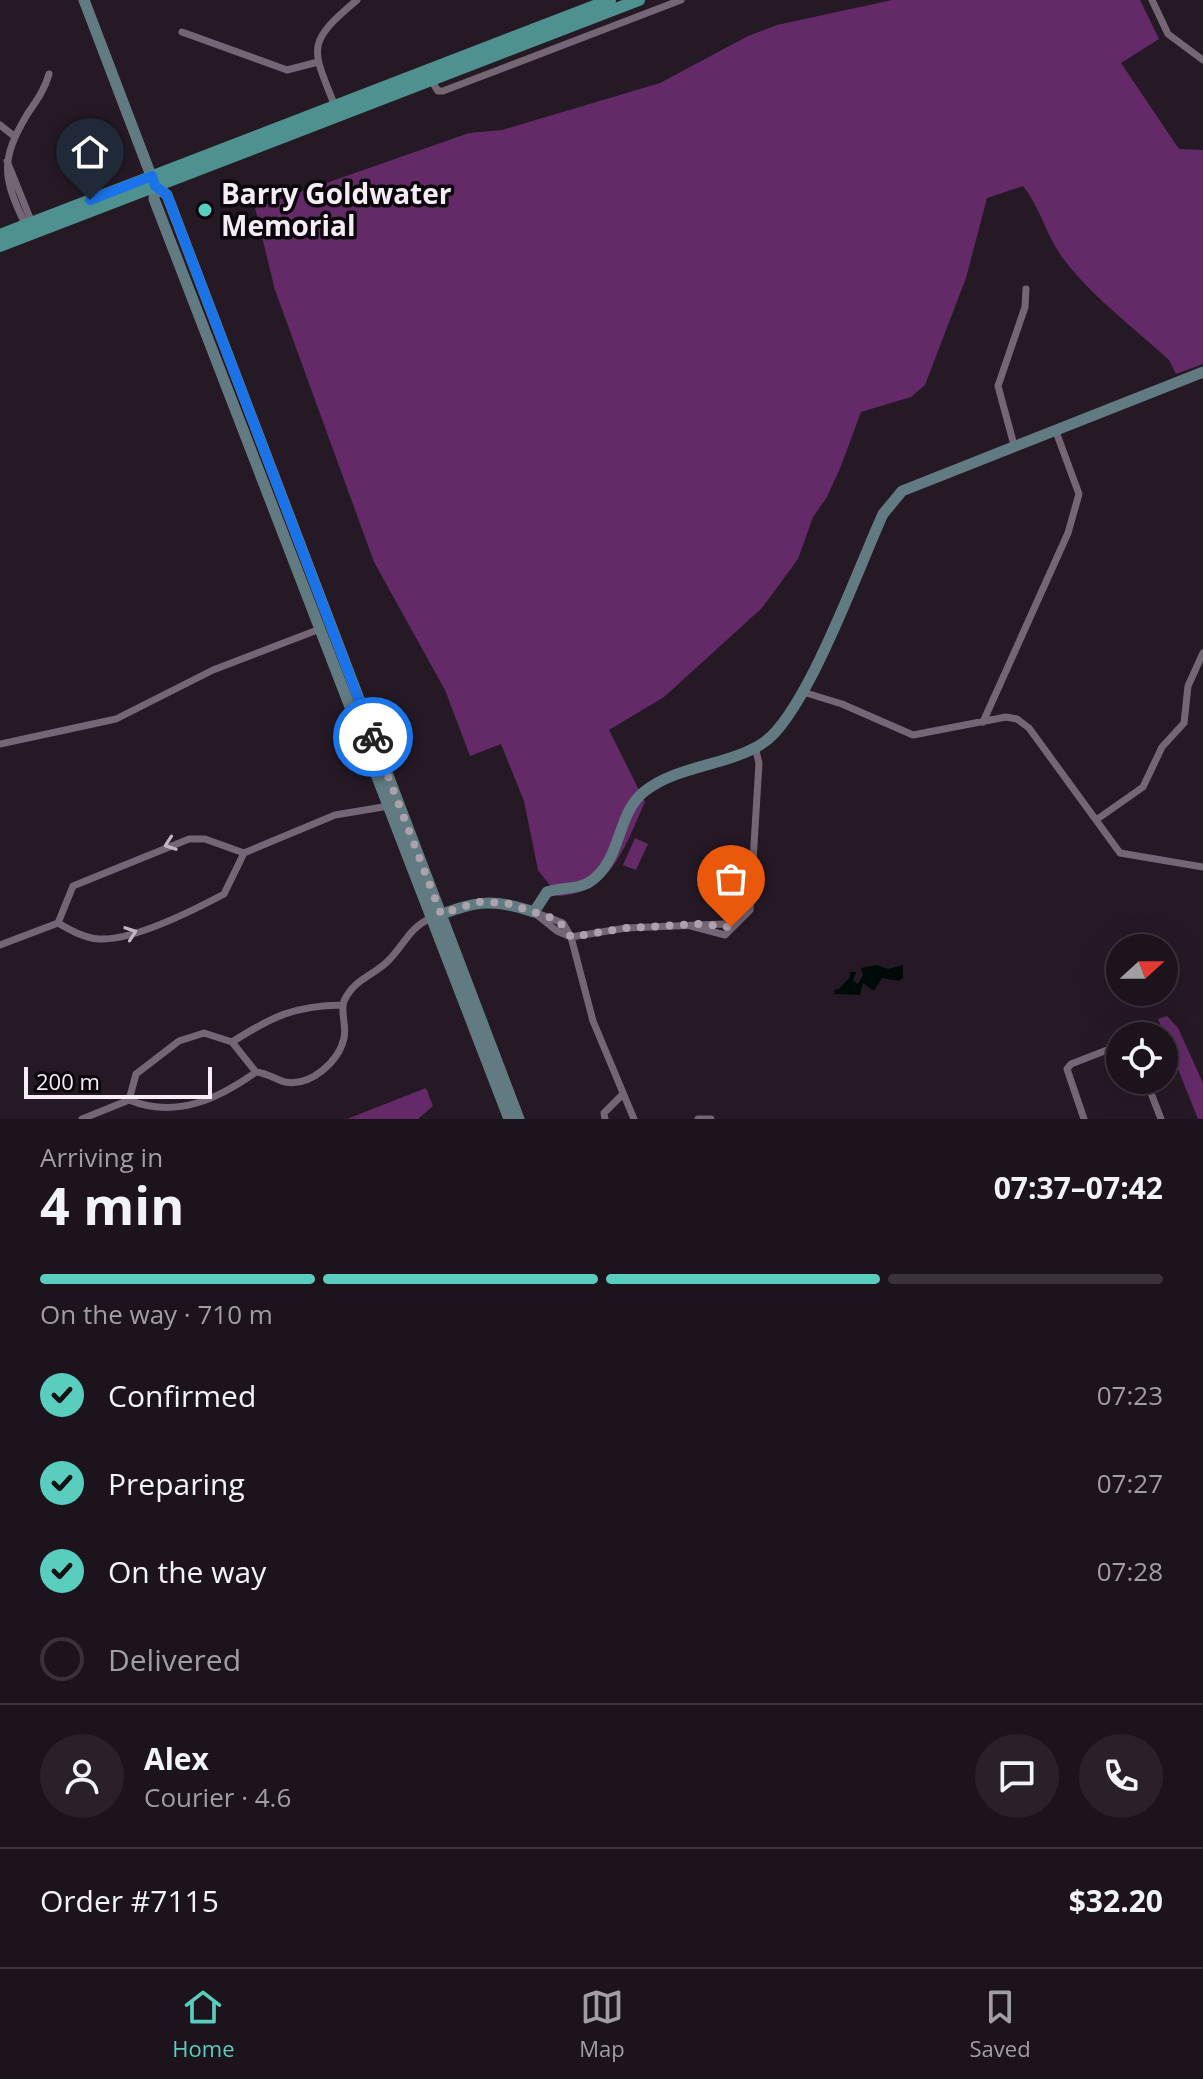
<!DOCTYPE html>
<meta charset="utf-8">
<style>
:root{--surface:#1c131c;--page:#292029;--text:#f1f3f6;--muted:#a09ea3;--line:#3a323b;--accent:#59cebe}
body{margin:0;font-family:"Open Sans",sans-serif;background:var(--page);color:var(--text);height:100vh;display:flex;flex-direction:column;font-size:30px;white-space:nowrap}
*{box-sizing:border-box;margin:0}
p{font-size:26px;color:var(--muted)}
.icon{flex:none;width:44px;height:44px;fill:none;stroke:currentColor;stroke-width:2;stroke-linecap:round;stroke-linejoin:round}
.map{position:relative;height:1119px;overflow:hidden}
.drawer{display:flex;flex-direction:column;background:var(--surface);flex:1}
.drawer>*{flex:none}
.needle{width:52px;rotate:69deg}
.buttons{position:absolute;left:1106px;top:934px;display:grid;gap:16px}
.buttons a{display:grid;place-items:center;width:72px;height:72px;border-radius:50%;background:var(--surface);box-shadow:0 8px 32px #0002,0 0 0 2px var(--line);font-size:40px}
.scale{position:absolute;left:24px;bottom:20px;width:188px;box-sizing:border-box;padding-left:8px;border:4px solid #f5ecf5;border-top:0;font-size:22px;line-height:28px;white-space:nowrap;color:#f5ecf5;-webkit-text-stroke:6px #0b060b;paint-order:stroke}
.pin{position:absolute;display:grid;place-items:center;width:68px;height:68px;color:#fff;margin:-82px -34px;border-radius:50% 50% 50% 0;rotate:-45deg;box-shadow:0 0 8px #0007}
.pin .icon{rotate:45deg}
.courier{position:absolute;display:grid;place-items:center;width:80px;height:80px;margin:-40px;border:6px solid #1a73e8;border-radius:50%;background:#fff;color:#222;box-shadow:0 2px 10px #0007}
.summary em{font-style:normal;font-weight:700}
.summary div{display:flex;flex-direction:column-reverse}
.summary{display:flex;align-items:center;justify-content:space-between;height:136px;padding:0 40px}
h1{font-size:52px;font-weight:700;line-height:60px}
.bar{display:grid;grid-template-columns:repeat(4,1fr);gap:12px 8px;align-content:center;height:96px;padding:0 40px}
.bar i{height:10px;border-radius:6px;background:var(--line)}
.bar .selected{background:var(--accent)}
.bar p{grid-column:span 4}
.line{display:flex;align-items:center;gap:20px;padding:0 40px;border-top:2px solid var(--line)}
.line div{flex:1}
.round{display:grid;place-items:center;flex:none;width:84px;height:84px;border-radius:42px;background:var(--page)}
ol{padding:0 40px;list-style:none}
li{display:flex;align-items:center;gap:24px;height:88px}
li p{margin-inline-start:auto}
li .icon{padding:8px;border-radius:50%;background:var(--accent);color:#111;stroke-width:4}
li:last-child{color:var(--muted)}
li i{width:44px;height:44px;border:4px solid var(--line);border-radius:50%}
.tabs{display:flex;justify-content:space-around;align-items:center;height:112px;border-top:2px solid var(--line);background:var(--surface);font-size:22px;color:var(--muted)}
.tabs a{display:grid;justify-items:center;gap:4px}
.tabs .selected{color:var(--accent)}
.map>svg:first-child{display:block}
.green{fill:#632a67}
.water{fill:#000b09}
.lines{fill:none;stroke-linecap:round;stroke-linejoin:round}
.street{stroke:#756676;stroke-width:7}
.secondary{stroke:#627b82;stroke-width:11}
.primary{stroke:#4f918f;stroke-width:12}
.oneway{stroke:#c2b6c2}
.done{stroke:#aca2ad;stroke-width:8;stroke-dasharray:0 14.4}
.route{stroke:#1a73e8;stroke-width:10}
.poi-dot{fill:#59cebe;stroke:#0b060b;stroke-width:3}
.labels{text-anchor:middle;stroke-width:7;stroke-linejoin:round;paint-order:stroke}
.poi-label{font-size:28px;font-weight:bold;fill:#f5ecf5;stroke:#0b060b;text-anchor:start}
</style>
<div class="map">
<svg width="1203" height="1119" viewBox="0 0 1203 1119">
<rect width="100%" height="100%" fill="#251926"/>
<path class="green" d="M 892,0 L 1140,0 L 1159,39 L 1121,63 L 1179,149 L 1203,150 L 1203,364 L 1176,374 L 1169,360 C 1133,327 1091,296 1062,257 C 1046,235 1040,207 1023,186 L 987,198 L 966,278 L 925,385 L 911,397 L 861,412 L 841,466 L 827,497 L 813,517 L 798,559 L 762,608 L 664,697 L 609,730 L 645,802 C 626,843 612,894 558,896 L 538,870 L 524,801 L 501,744 L 470,756 L 445,690 L 374,562 L 275,290 L 255,208 L 469,133 L 502,130 L 660,83 L 748,36 L 777,25 Z
M 635,838 L 648,844 L 636,870 L 623,865 Z
M 1167,1016 L 1178,1028 L 1203,1083 L 1203,1119 L 1198,1119 L 1158,1019 Z
M 426,1088 L 433,1106 L 418,1119 L 347,1119 Z"/>
<path class="water" d="M 877,965 L 888,969 L 903,965 L 903,978 L 899,981 L 882,978 L 874,991 L 863,983 L 860,995 L 835,994 L 834,990 L 839,989 L 850,977 L 850,972 L 856,972 L 853,980 L 858,984 L 863,975 L 861,968 Z"/>
<g class="lines">
<path class="street" d="M 1152,0 L 1168,34 L 1203,60
M 182,32 L 287,70 L 318,62
M 431,80 L 438,91 L 443,91 L 681,0
M 336,109 C 313,49 303,45 357,0
M 0,125 L 14,136
M 7,161 L 32,223
M 26,226 C 2,176 0,160 28,113 C 37,100 45,89 49,74
M 1014,445 L 998,386 L 1025,307 L 1026,289
M 803,692 L 842,704 L 913,735 L 1006,717 L 1017,719 L 1029,728 L 1120,853 L 1203,867
M 983,722 L 1068,533 L 1079,494 L 1055,429
M 0,744 L 116,719 L 213,670 L 320,629
M 1096,820 L 1143,787 L 1162,747 L 1184,723 L 1188,686 L 1203,653
M 244,853 L 335,815 L 389,806
M 534,912 L 563,923 L 571,937 L 593,1021 L 634,1119
M 537,915 L 557,931 L 571,937 L 626,928 L 723,924 L 728,929
M 58,923 L 73,886 L 189,839 L 205,839 L 244,853
M 58,923 C 70,930 84,938 99,939 C 133,941 194,910 224,894 L 244,853
M 691,926 L 725,935 L 750,910 L 759,763 L 755,747
M 0,945 L 58,923
M 232,1042 L 256,1072
M 1146,1080 L 1161,1119
M 129,1100 L 136,1074 L 179,1041 L 204,1033 L 232,1042 C 273,1016 294,1006 342,1005
M 82,1119 L 129,1100 C 176,1119 218,1099 256,1072 C 267,1073 275,1079 285,1082 C 311,1087 339,1061 344,1038 C 347,1026 340,1012 344,1001 C 354,979 373,976 388,961 C 404,945 410,927 431,918
M 605,1119 L 604,1113 L 622,1095
M 698,1119 L 711,1119
M 1084,1119 L 1067,1069 L 1071,1064 L 1120,1045"/>
<path class="secondary" d="M 84,0 L 155,186 L 154,199 L 509,1119
M 155,186 L 167,195 L 519,1119
M 431,918 C 474,902 490,897 534,912 L 547,892 C 561,887 575,890 588,883 C 623,862 615,814 645,791 C 678,765 728,766 763,743 C 806,715 859,566 883,514 L 902,491 L 1203,372"/>
<path class="primary" d="M 0,235 L 610,0
M 0,246 L 639,0"/>
</g>
<defs><path id="oneway-chevron" d="M-2-3.5L2.5 0L-2 3.5" fill="none" stroke-width="1.6" stroke-linecap="round" stroke-linejoin="round" transform="scale(2)"/></defs>
<g class="oneway">
<use href="#oneway-chevron" transform="translate(170 844) rotate(161)"/>
<use href="#oneway-chevron" transform="translate(131 933) rotate(-19)"/>
</g>
<g class="lines">
<path class="done" d="M 373,737 L 441,914 L 478,902 L 506,903 L 558,920 L 571,937 L 626,928 L 698,924 L 731,927"/>
<path class="route" d="M 90,200 L 152,176 L 155,186 L 167,195 L 373,737"/>
</g>
<circle class="poi-dot" cx="205" cy="210" r="8"/>
<g class="labels">
<g class="poi-label">
<text x="221" y="204">Barry Goldwater<tspan x="221" dy="32">Memorial</tspan></text>
</g>
</g>
</svg>
<div class="buttons">
<a><svg class="needle" viewBox="-14 -14 28 28"><path d="M0-13l5 13h-10z" fill="#e53935"/><path d="M0 13l5-13h-10z" fill="#a09ea3"/></svg></a>
<a><svg class="icon" aria-label="locate" viewBox="0 0 24 24"><circle cx="12" cy="12" r="6"/><path d="M12 2v4M12 18v4M2 12h4M18 12h4"/></svg></a>
</div>
<div class="scale">200 m</div>
<div class="pin" style="left:731px;top:927px;background:#ea580c"><svg class="icon" aria-label="bag" viewBox="0 0 24 24"><path d="M5 8h14l-1 12H6zM9 8a3 3 0 0 1 6 0"/></svg></div>
<div class="pin" style="left:90px;top:200px;background:#1f2937"><svg class="icon" aria-label="home" viewBox="0 0 24 24"><path d="M3 11l9-7 9 7M6 9v11h12V9"/></svg></div>
<div class="courier" style="left:373px;top:737px"><svg class="icon" aria-label="bike" viewBox="0 0 24 24"><circle cx="6" cy="16" r="4"/><circle cx="18" cy="16" r="4"/><path d="M6 16l4-8h5l3 8M10 8l3 8H6M13 5h3"/></svg></div>
</div>
<section class="drawer">
<div class="summary"><div><h1>4 min</h1><p>Arriving in</p></div><em>07:37–07:42</em></div>
<div class="bar"><i class="selected"></i><i class="selected"></i><i class="selected"></i><i></i><p>On the way · 710 m</p></div>
<ol>
<li><svg class="icon" aria-label="check" viewBox="0 0 24 24"><path d="M5 12l5 5 9-10"/></svg>Confirmed<p>07:23</p></li>
<li><svg class="icon" aria-label="check" viewBox="0 0 24 24"><path d="M5 12l5 5 9-10"/></svg>Preparing<p>07:27</p></li>
<li><svg class="icon" aria-label="check" viewBox="0 0 24 24"><path d="M5 12l5 5 9-10"/></svg>On the way<p>07:28</p></li>
<li><i></i>Delivered</li>
</ol>
<div class="line" style="height:144px"><a class="round"><svg class="icon" aria-label="person" viewBox="0 0 24 24"><circle cx="12" cy="8" r="4"/><path d="M4 21q1-7 8-7t8 7"/></svg></a><div><b>Alex</b><p>Courier · 4.6</p></div><a class="round"><svg class="icon" aria-label="chat" viewBox="0 0 24 24"><path d="M4 5h16v11H9l-5 4z"/></svg></a><a class="round"><svg class="icon" aria-label="phone" viewBox="0 0 24 24"><path d="M5 4h4l2 5-3 2q2 4 5 5l2-3 5 2v4C11 20 4 13 5 4z"/></svg></a></div>
<div class="line" style="height:104px"><div>Order #7115</div><b>$32.20</b></div>
</section>
<nav class="tabs">
<a class="selected"><svg class="icon" aria-label="home" viewBox="0 0 24 24"><path d="M3 11l9-7 9 7M6 9v11h12V9"/></svg>Home</a>
<a><svg class="icon" aria-label="map" viewBox="0 0 24 24"><path d="M3 6l6-2 6 2 6-2v14l-6 2-6-2-6 2zM9 4v14M15 6v14"/></svg>Map</a>
<a><svg class="icon" aria-label="saved" viewBox="0 0 24 24"><path d="M7 4h10v16l-5-4-5 4z"/></svg>Saved</a>
</nav>
